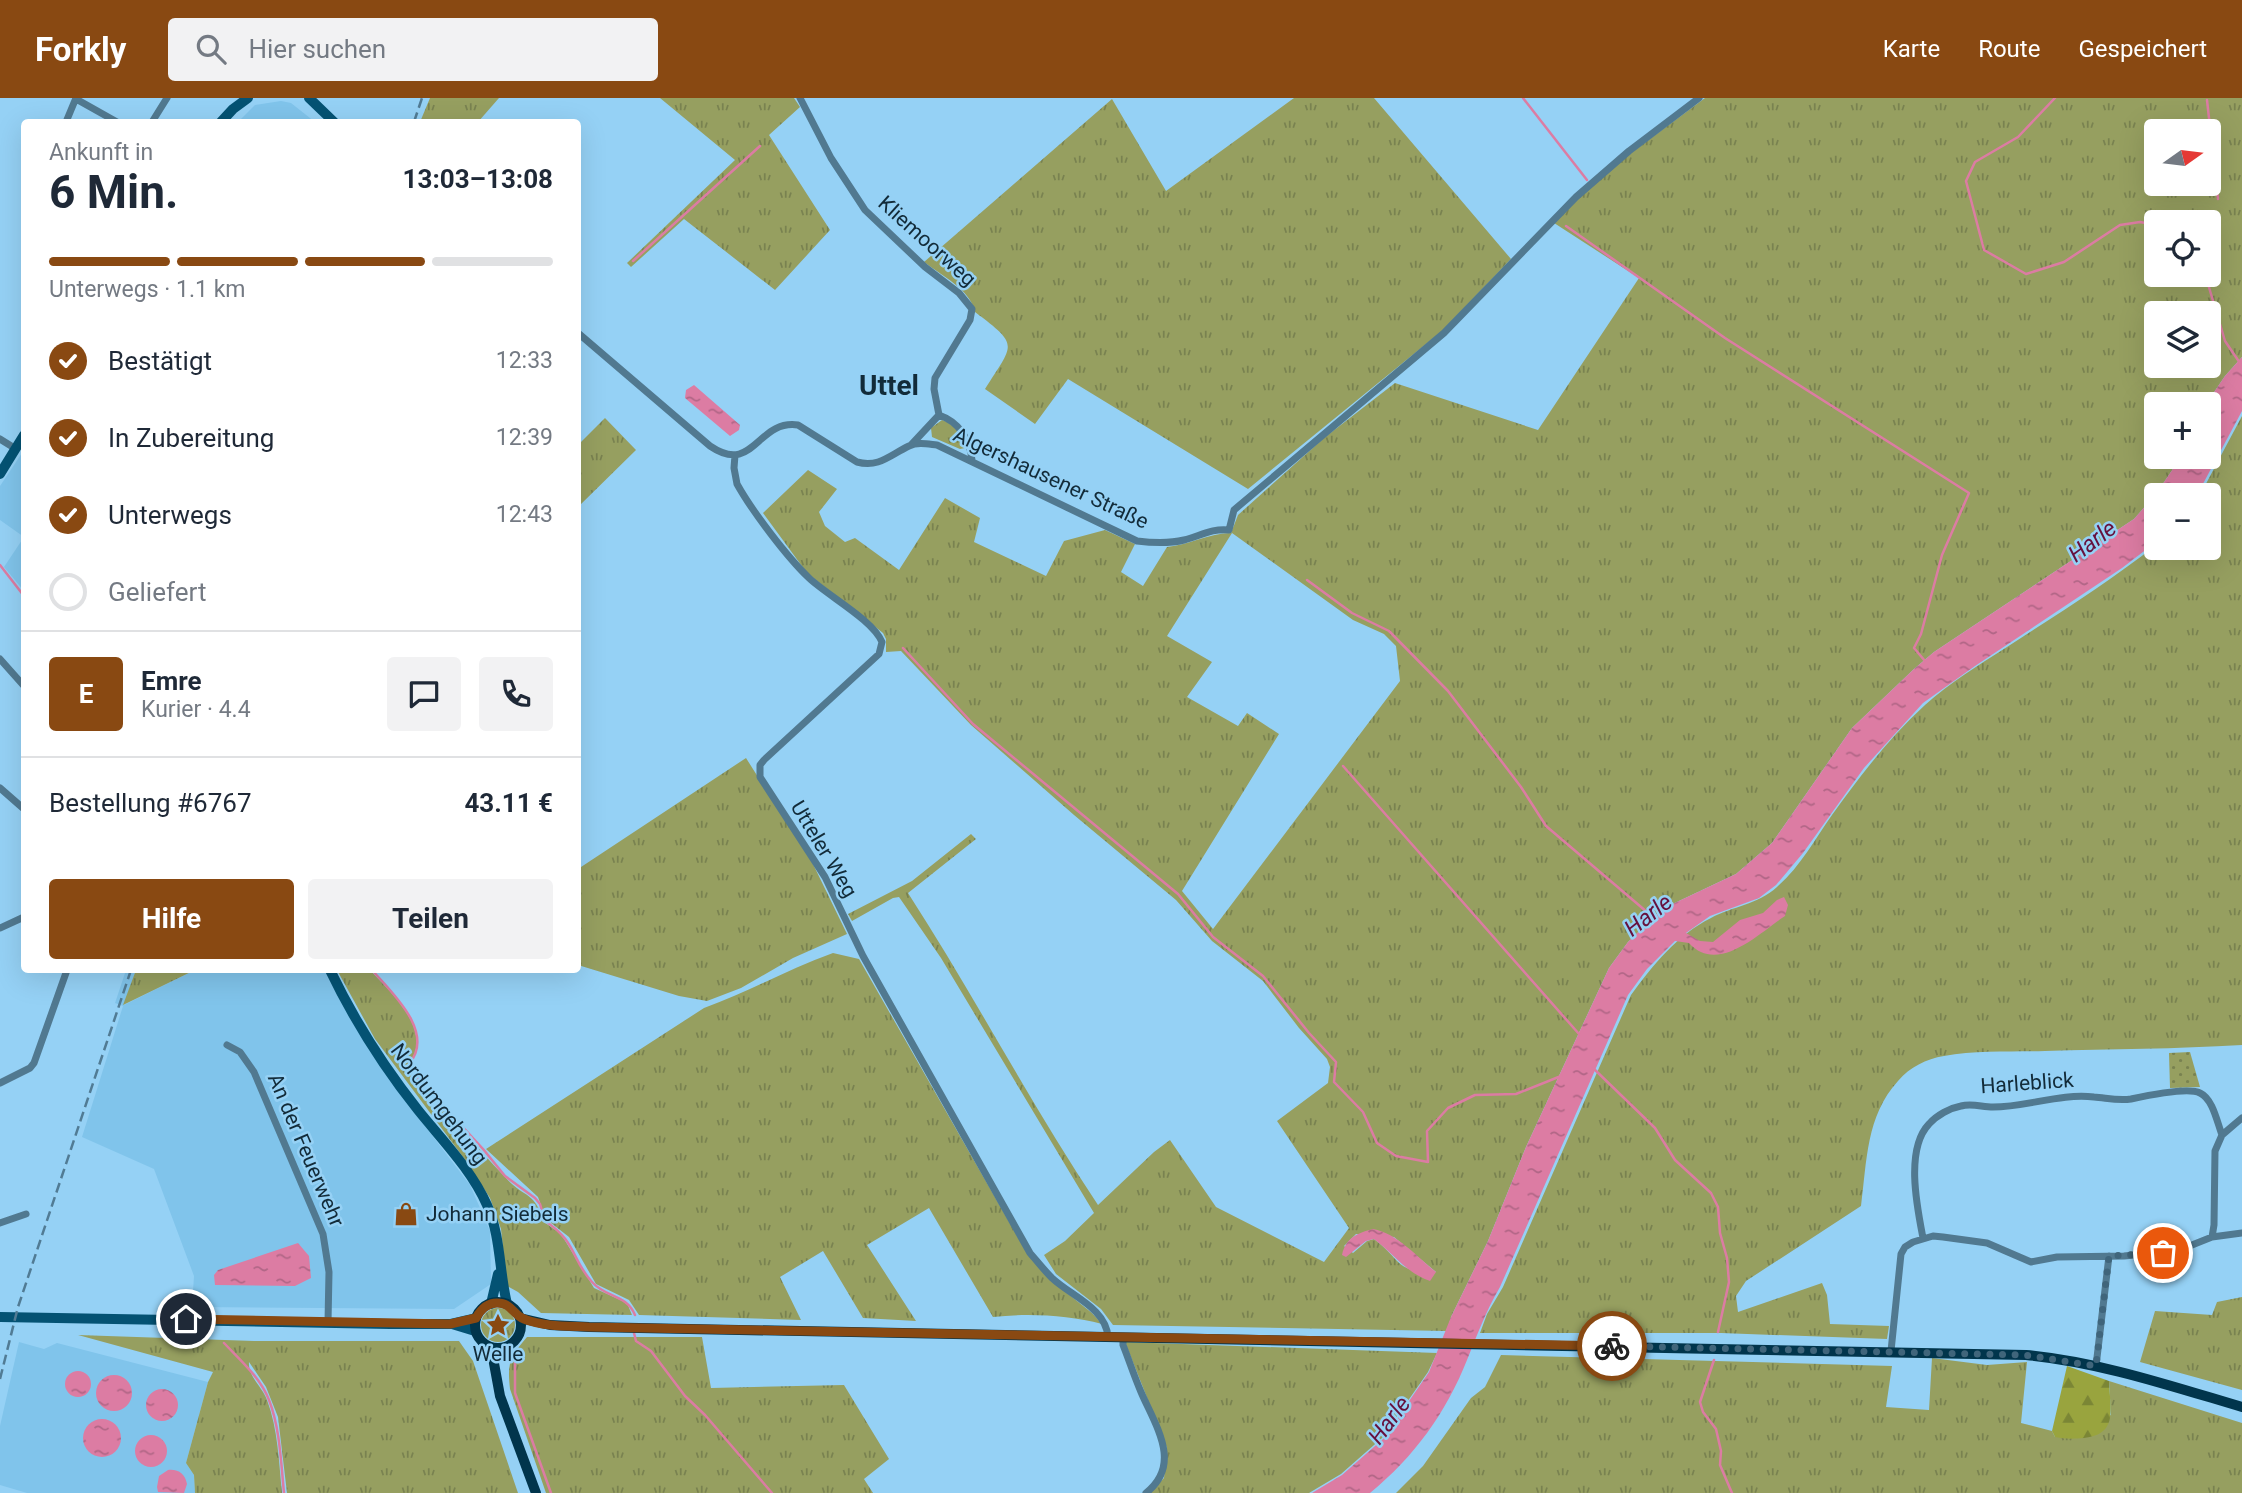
<!DOCTYPE html>
<html lang="de">
<meta charset="utf-8">
<style>
:root{--surface:#fff;--page:#f2f2f3;--text:#1f2937;--muted:#747a83;--line:#e0e1e3;--accent:#894912}
body{margin:0;font-family:Roboto,sans-serif;background:var(--page);color:var(--text);height:100vh;display:flex;flex-direction:column;font-size:26px;white-space:nowrap}
*{box-sizing:border-box;margin:0}
p{font-size:23px;color:var(--muted)}
.icon{flex:none;width:38px;height:38px;fill:none;stroke:currentColor;stroke-width:2;stroke-linecap:round;stroke-linejoin:round}
.map{position:relative;flex:1;overflow:hidden}
.panel{position:absolute;left:21px;top:21px;width:560px;height:854px;display:flex;flex-direction:column;background:var(--surface);border-radius:7px;box-shadow:0 7px 28px #0002}
.panel>*{flex:none}
.needle{width:46px;rotate:76deg}
.controls{position:absolute;left:2144px;top:21px;display:grid;gap:14px}
.controls a{display:grid;place-items:center;width:77px;height:77px;border-radius:7px;background:var(--surface);box-shadow:0 7px 28px #0002;font-size:35px}
.pin{position:absolute;display:grid;place-items:center;width:60px;height:60px;color:#fff;margin:-30px;border:4px solid #fff;border-radius:50%;box-shadow:0 2px 7px #0007}
.courier{position:absolute;display:grid;place-items:center;width:70px;height:70px;margin:-35px;border:5px solid #894912;border-radius:50%;background:#fff;color:#222;box-shadow:0 2px 9px #0007}
.head em{font-style:normal;font-weight:700}
.head div{display:flex;flex-direction:column-reverse}
.head{display:flex;align-items:center;justify-content:space-between;height:119px;padding:0 28px}
h1{font-size:46px;font-weight:700;line-height:52px}
.bar{display:grid;grid-template-columns:repeat(4,1fr);gap:10px 7px;align-content:center;height:84px;padding:0 28px}
.bar i{height:9px;border-radius:5px;background:var(--line)}
.bar .active{background:var(--accent)}
.bar p{grid-column:span 4}
.line{display:flex;align-items:center;gap:18px;padding:0 28px;border-top:2px solid var(--line)}
.line div{flex:1}
.round{display:grid;place-items:center;flex:none;width:74px;height:74px;border-radius:7px;background:var(--page)}
ol{padding:0 28px;list-style:none}
li{display:flex;align-items:center;gap:21px;height:77px}
li p{margin-inline-start:auto}
li .icon{padding:7px;border-radius:50%;background:var(--accent);color:#fff;stroke-width:4}
li:last-child{color:var(--muted)}
li i{width:38px;height:38px;border:4px solid var(--line);border-radius:50%}
.action{display:flex;gap:14px;margin-top:auto;padding:14px 28px}
.action a{flex:1;height:80px;border-radius:7px;background:var(--accent);color:#fff;font-size:28px;font-weight:700;line-height:80px;text-align:center}
.action a+a{background:var(--page);color:var(--text)}
header{display:flex;align-items:center;gap:42px;box-sizing:border-box;height:98px;padding:0 35px;background:var(--accent);color:#fff}
header strong{font-size:33px}
nav{display:flex;gap:38px;margin-inline-start:auto;font-size:24px}
.search{width:490px;height:63px;background:var(--page);display:flex;align-items:center;gap:18px;box-sizing:border-box;padding:0 24px;border-radius:7px;color:var(--muted);font-size:26px}
.map>svg:first-child{display:block}
.built{fill:#80c4eb}
.grass{fill:url(#grass-tufts);fill-rule:evenodd}
.forest{fill:url(#forest-firs)}
.park{fill:url(#park-dots)}
.water{fill:url(#water-ripples)}
.lines{fill:none;stroke-linecap:round;stroke-linejoin:round}
.stream{stroke:#dc7ca3;stroke-width:2.5}
.street{stroke:#517990;stroke-width:7}
.secondary{stroke:#045273;stroke-width:10}
.primary{stroke:#01354c;stroke-width:10}
.rail{stroke:#517b94;stroke-width:2.5;stroke-dasharray:10 5;stroke-linecap:butt}
.done{stroke:#40657b;stroke-width:7;stroke-dasharray:0 12.6}
.route{stroke:#894912;stroke-width:9}
.labels{text-anchor:middle;stroke-width:5;stroke-linejoin:round;paint-order:stroke}
.street-label{font-size:21px;fill:#122b39;stroke:#95d1f5}
.poi-label{font-size:21px;fill:#122b39;stroke:#95d1f5;text-anchor:start}
.water-label{font-size:23px;font-style:italic;fill:#66103d;stroke:#95d1f5}
.district-label{font-size:28px;font-weight:bold;fill:#122b39;stroke:#95d1f5}
</style>
<header>
<strong>Forkly</strong>
<div class="search"><svg class="icon" aria-label="search" viewBox="0 0 24 24"><circle cx="10" cy="10" r="6"/><path d="M15 15l6 6"/></svg>Hier suchen</div>
<nav><a>Karte</a><a>Route</a><a>Gespeichert</a></nav>
</header>
<div class="map">
<svg width="2242" height="1395" viewBox="0 0 2242 1395">
<defs>
<pattern id="grass-tufts" width="24" height="20" patternUnits="userSpaceOnUse" patternTransform="scale(1.75)"><rect width="24" height="20" fill="#969f60"/><path d="M3 7l-1-3M5 7V3M7 7l1-3M15 17l-1-3M17 17v-4M19 17l1-3" fill="none" stroke="#798250"/></pattern>
<pattern id="forest-firs" width="22" height="20" patternUnits="userSpaceOnUse" patternTransform="scale(1.75)"><rect width="22" height="20" fill="#99a43e"/><path d="M5 1l3.5 6h-7zM16 11l3.5 6h-7z" fill="#7b8635"/></pattern>
<pattern id="park-dots" width="8" height="8" patternUnits="userSpaceOnUse" patternTransform="scale(1.75)"><rect width="8" height="8" fill="#969f60"/><path d="M2 2h.1M6 6h.1" fill="none" stroke="#798250" stroke-width="1.8" stroke-linecap="round"/></pattern>
<pattern id="water-ripples" width="26" height="14" patternUnits="userSpaceOnUse" patternTransform="scale(1.75)"><rect width="26" height="14" fill="#dc7ca3"/><path d="M2 4q2-2 4 0t4 0M15 11q2-2 4 0t4 0" fill="none" stroke="#b16686"/></pattern>
</defs>
<rect width="100%" height="100%" fill="#95d1f5"/>
<path class="built" d="M 281,3 L 291,5 L 315,24 L 238,24 L 255,7 Z
M 24,352 L 24,493 L 4,469 L 24,439 L 0,422 L 0,388 Z
M 126,872 L 136,872 L 124,907 L 195,872 L 326,872 L 399,994 L 470,1087 L 490,1133 L 491,1186 L 454,1211 L 192,1209 L 194,1178 L 154,1071 L 82,1039 L 123,908 L 115,905 Z
M 19,1244 L 44,1251 L 57,1245 L 208,1284 L 186,1365 L 194,1377 L 195,1395 L 27,1395 L 0,1387 L 0,1328 Z"/>
<path class="grass" d="M 430,0 L 499,0 L 478,24 L 420,24 Z
M 660,0 L 794,0 L 800,9 L 769,37 L 830,132 L 775,192 L 684,121 L 631,169 L 627,165 L 735,62 Z
M 1294,0 L 1374,0 L 1511,161 L 1442,233 L 1248,391 L 1068,281 L 1035,326 L 985,291 C 1014,245 1020,248 975,214 C 970,191 942,178 924,164 L 1112,1 L 1166,93 Z
M 1705,0 L 2242,0 L 2242,259 L 2225,278 L 2206,306 L 2156,306 L 2156,359 L 2181,359 L 2156,396 L 2134,421 L 1934,554 L 1914,571 L 1852,630 L 1772,745 L 1736,776 L 1662,811 L 1628,844 L 1609,870 L 1526,1049 L 1488,1143 L 1451,1219 L 1447,1233 L 1113,1227 L 1101,1211 L 1056,1176 L 1044,1157 L 1065,1143 L 1094,1115 L 941,860 L 899,799 L 893,800 L 852,823 L 848,816 L 912,783 L 971,736 L 976,741 L 908,795 C 974,897 1030,1005 1098,1107 L 1154,1054 L 1170,1042 L 1216,1109 L 1324,1164 L 1349,1130 L 1277,1023 L 1328,985 L 1330,969 L 1327,961 L 1299,930 L 1263,883 L 1212,843 L 1176,802 L 1074,717 L 971,627 L 901,553 L 886,554 L 886,541 L 883,535 L 807,475 L 763,415 L 808,372 L 837,391 L 819,414 L 825,428 L 845,444 L 855,440 L 899,472 L 945,400 L 980,420 L 974,444 L 1046,478 L 1064,443 L 1105,432 L 1135,446 L 1121,474 L 1143,488 L 1167,449 C 1189,447 1209,435 1231,435 L 1238,417 L 1324,340 L 1395,285 L 1538,332 L 1639,180 L 1551,123 L 1631,55 ZM 2156,33 L 2208,33 L 2208,86 L 2156,86 ZM 2156,124 L 2208,124 L 2208,177 L 2156,177 ZM 2156,215 L 2208,215 L 2208,268 L 2156,268 ZM 1232,435 L 1353,522 L 1384,536 L 1396,548 L 1400,583 L 1213,831 L 1182,793 L 1279,636 L 1247,615 L 1238,628 L 1187,599 L 1212,564 L 1167,538 ZM 1356,1136 L 1394,1139 L 1436,1174 C 1395,1175 1402,1162 1374,1141 L 1367,1143 L 1353,1155 L 1344,1148 Z
M 2242,318 L 2242,947 C 2176,951 2111,951 2045,953 C 2012,954 1976,952 1944,958 C 1926,961 1910,969 1898,983 C 1866,1018 1867,1063 1861,1108 L 1746,1183 L 1736,1198 L 1738,1214 L 1822,1185 L 1827,1197 L 1830,1226 L 1889,1228 L 1887,1241 L 1721,1235 L 1480,1235 L 1487,1216 L 1503,1189 L 1631,897 C 1653,867 1677,837 1711,820 C 1733,808 1757,807 1777,789 C 1800,769 1815,741 1832,717 C 1860,678 1889,640 1925,607 C 1949,585 1979,567 2007,549 C 2058,516 2109,484 2156,447 L 2156,450 L 2208,450 L 2208,397 L 2200,397 Z
M 605,320 L 636,352 L 578,409 L 578,347 Z
M 942,322 C 954,326 965,338 965,350 L 960,351 L 932,339 L 931,330 Z
M 746,660 L 813,766 L 847,836 L 793,860 L 741,890 L 707,903 L 679,898 L 578,867 L 578,771 Z
M 833,855 L 859,861 L 1028,1157 L 1052,1183 L 1092,1215 L 1102,1226 C 1068,1217 1028,1215 993,1219 L 929,1110 L 867,1147 L 916,1223 L 863,1220 L 823,1153 L 780,1179 L 801,1222 L 639,1217 L 629,1202 L 596,1186 L 569,1139 L 546,1121 L 538,1099 L 486,1051 L 704,910 C 749,894 788,871 833,855 Z
M 136,872 L 195,872 L 123,907 Z
M 337,872 L 370,872 C 391,895 434,932 409,966 L 414,977 C 445,1011 474,1047 506,1080 C 524,1100 535,1093 544,1124 L 561,1136 L 594,1190 L 627,1205 L 632,1217 L 541,1215 L 518,1194 L 507,1188 L 501,1131 L 490,1100 L 466,1063 L 375,941 Z
M 2242,1199 L 2242,1292 L 2140,1264 L 2155,1213 L 2212,1217 L 2217,1204 Z
M481 1227a17 17 0 1 1 34 0a17 17 0 1 1-34 0Z
M 78,1237 L 254,1243 L 459,1243 L 473,1263 L 518,1395 L 287,1395 L 278,1319 L 266,1289 L 249,1264 C 248,1279 262,1288 267,1302 C 278,1331 279,1365 282,1395 L 195,1395 L 194,1377 L 186,1365 L 208,1284 L 213,1274 Z
M 527,1239 L 702,1239 L 711,1290 L 844,1287 L 889,1361 L 864,1381 L 873,1395 L 546,1395 L 510,1291 C 507,1264 510,1259 527,1239 Z
M 1125,1244 L 1437,1255 L 1428,1274 L 1382,1340 L 1341,1376 L 1309,1395 L 1149,1395 L 1164,1380 L 1167,1350 Z
M 1501,1257 L 1892,1268 L 1886,1309 L 1929,1312 L 1932,1260 L 1987,1267 L 2027,1264 L 2021,1325 L 2052,1333 L 2055,1339 L 2111,1317 L 2109,1283 L 2242,1325 L 2242,1395 L 1396,1395 L 1423,1368 L 1471,1300 L 1485,1289 Z"/>
<path class="forest" d="M 2067,1268 L 2109,1283 C 2110,1311 2119,1336 2084,1340 C 2073,1341 2065,1341 2055,1339 L 2052,1333 Z"/>
<path class="park" d="M 2190,954 L 2200,989 L 2170,990 L 2169,955 Z"/>
<path class="water" d="M 2242,259 L 2242,313 L 2197,397 L 2156,397 L 2156,444 L 2122,470 L 1975,568 L 1923,605 L 1864,670 L 1803,755 L 1776,787 L 1759,800 L 1710,818 L 1686,835 L 1700,843 L 1713,844 L 1740,822 L 1763,815 L 1777,802 L 1784,799 L 1788,807 L 1785,818 C 1759,835 1718,877 1689,845 L 1675,843 L 1647,871 L 1628,897 L 1500,1189 C 1485,1215 1478,1235 1467,1262 C 1446,1315 1414,1359 1370,1395 L 1312,1395 L 1342,1377 L 1383,1341 L 1429,1274 L 1451,1219 L 1488,1143 L 1526,1049 L 1609,870 L 1628,844 L 1662,811 L 1736,776 L 1772,745 L 1852,630 L 1914,571 L 1934,554 L 2134,421 L 2156,396 L 2181,359 L 2208,359 L 2208,306 L 2206,306 L 2225,278 Z
M 694,287 L 740,327 L 739,332 L 730,338 L 685,300 L 686,292 Z
M 1373,1131 C 1397,1135 1417,1159 1436,1174 L 1430,1183 C 1405,1174 1394,1156 1374,1141 L 1366,1143 L 1346,1159 L 1342,1157 C 1346,1139 1358,1135 1373,1131 Z
M 298,1145 L 309,1158 L 311,1180 L 295,1188 L 215,1187 L 214,1177 L 218,1172 Z
M65 1286a13 13 0 1 1 26 0a13 13 0 1 1-26 0Z
M96 1295a18 18 0 1 1 36 0a18 18 0 1 1-36 0Z
M146 1307a16 16 0 1 1 32 0a16 16 0 1 1-32 0Z
M83 1340a19 19 0 1 1 38 0a19 19 0 1 1-38 0Z
M135 1353a16 16 0 1 1 32 0a16 16 0 1 1-32 0Z
M 168,1372 C 179,1371 185,1376 187,1386 L 184,1395 L 158,1394 L 157,1389 L 159,1378 Z"/>
<g class="lines">
<path class="stream" d="M 1523,0 L 1587,82
M 2055,0 L 2018,39 L 1975,64 L 1966,83 L 1984,152 L 2026,176 L 2064,164 L 2120,127 L 2140,124 L 2156,127
M 2207,2 L 2218,101
M 1566,128 L 1725,240 L 1969,395 L 1942,457 L 1921,536 L 1914,550 L 1925,563
M 633,163 L 760,48
M 2202,177 L 2208,186 L 2225,243 L 2242,268
M 0,467 L 24,498
M 1307,482 L 1352,515 L 1389,533 L 1448,593 L 1521,689 L 1546,728 L 1654,820
M 903,550 L 973,626 L 1178,796 L 1213,839 L 1263,878 L 1309,935 L 1336,964 L 1334,984 L 1363,1014 L 1377,1045 L 1396,1058 L 1428,1064 L 1427,1033 L 1448,1010 L 1475,997 L 1516,996 L 1561,978
M 1343,668 L 1579,936
M 372,872 C 391,894 436,934 409,966 L 415,977 L 483,1051 L 505,1078 L 535,1100 L 540,1106 L 545,1123 C 577,1144 571,1161 592,1184 C 606,1200 626,1196 635,1217
M 1593,970 L 1655,1030 L 1675,1062 L 1711,1095 L 1718,1109 L 1720,1135 L 1727,1160 L 1729,1184 L 1718,1234
M 634,1235 L 636,1243 L 651,1253 L 685,1298 L 705,1317 L 772,1395
M 224,1245 C 240,1262 260,1279 269,1302 C 280,1330 281,1365 284,1395
M 515,1262 L 515,1295 L 551,1395
M 1714,1262 L 1700,1304 L 1703,1314 L 1716,1331 L 1721,1353 L 1720,1367 L 1732,1395"/>
<path class="street" d="M 800,0 L 831,60 L 865,112 L 925,169 L 959,195 L 972,211 L 970,222 L 935,280 L 934,291 L 939,317 L 911,347
M 76,1 L 117,24
M 66,24 L 76,0
M 152,24 L 167,0
M 578,235 L 710,348 C 754,378 757,321 798,327 L 857,364 C 879,370 890,357 909,348 C 918,344 927,346 937,347 L 1137,443 C 1153,445 1168,446 1184,442 C 1200,438 1212,430 1229,432 L 1234,412 L 1444,235 L 1576,99 L 1629,53 L 1699,0
M 939,317 C 959,324 970,341 972,362
M 0,341 L 16,351
M 735,357 L 734,370 L 737,386 C 752,413 787,459 809,480 C 828,498 873,522 882,544 L 879,556 L 764,662 L 760,667 L 760,679 L 825,779 L 863,858 L 1030,1155 C 1037,1163 1044,1172 1052,1180 C 1071,1198 1106,1210 1108,1239
M 0,561 L 24,588
M 0,690 L 24,711
M 0,830 L 24,819
M 227,947 L 240,954 L 254,974 L 323,1136 L 329,1174 L 328,1224
M 0,985 L 30,970 L 34,965 L 67,872
M 0,1125 L 26,1116
M 2212,1139 L 2214,1127 L 2215,1053 L 2222,1037 L 2242,1020
M 1923,1140 C 1917,1109 1905,1051 1929,1026 C 1937,1017 1950,1010 1961,1008 C 1972,1005 1982,1009 1993,1009 C 2027,1009 2060,995 2094,999 C 2107,1000 2118,1003 2131,1001 C 2145,998 2188,989 2200,995 C 2213,1001 2217,1024 2222,1037
M 1123,1239 L 1123,1247 C 1129,1262 1134,1278 1141,1294 C 1155,1327 1183,1366 1146,1395
M 1891,1253 L 1901,1156 L 1905,1149 L 1913,1144 L 1933,1138 L 1943,1139 L 1987,1145 L 2031,1164 L 2057,1159 L 2124,1158 L 2177,1153 L 2212,1139 L 2242,1135
M 2096,1268 L 2109,1158"/>
<path class="secondary" d="M 309,0 L 334,24
M 221,24 L 233,11 L 248,0
M 0,376 L 24,337
M 330,872 C 354,922 383,968 418,1012 C 442,1042 471,1071 487,1107 C 501,1138 499,1173 507,1206
M 491,1206 L 498,1176
M 0,1219 L 390,1226 L 450,1226 L 476,1220
M 452,1226 L 475,1233"/>
<path class="primary" d="M475 1227a23 23 0 1 1 46 0a23 23 0 1 1-46 0Z
M 520,1220 L 550,1227 L 589,1229 L 2026,1257 C 2100,1264 2171,1288 2242,1309
M 491,1249 L 500,1298 L 536,1395"/>
<path class="rail" d="M 414,24 L 422,0
M 0,1281 L 18,1209 L 131,872"/>
</g>
<g class="lines">
<path class="done" d="M 1612,1248 L 2025,1257 L 2096,1268 L 2109,1158 L 2163,1155"/>
<path class="route" d="M 186,1221 L 450,1226 L 476,1220 C 481,1211 487,1205 497,1205 C 512,1205 513,1217 524,1221 C 544,1229 568,1228 589,1229 L 1612,1248"/>
</g>
<defs>
<g id="shop-bare" transform="scale(1.89)"><path d="M-5-2.5h2.3a2.7 3.5 0 0 1 5.4 0H5L5.5 6h-11ZM-1.5-2.5h3a1.5 2.3 0 0 0-3 0Z" fill="#894912" stroke="#95d1f5" stroke-width="2.5" paint-order="stroke"/></g>
<g id="sight-bare" transform="scale(1.89)"><path d="M0-6L1.8-2.2L6-1.7L2.9 1.2L3.7 5.4L0 3.3L-3.7 5.4L-2.9 1.2L-6-1.7L-1.8-2.2Z" fill="#894912" stroke="#95d1f5" stroke-width="2.5" paint-order="stroke"/></g>
</defs>
<g fill-rule="evenodd">
<use href="#shop-bare" x="406" y="1116"/>
<use href="#sight-bare" x="498" y="1227"/>
</g>
<g class="labels">
<g class="street-label">
<text transform="translate(927 143) rotate(42)" y="7">Kliemoorweg</text>
<text transform="translate(1051 380) rotate(25)" y="7">Algershausener Straße</text>
<text transform="translate(824 751) rotate(59)" y="7">Utteler Weg</text>
<text transform="translate(2027 985) rotate(-4)" y="7">Harleblick</text>
<text transform="translate(439 1006) rotate(53)" y="7">Nordumgehung</text>
<text transform="translate(306 1052) rotate(67)" y="7">An der Feuerwehr</text>
</g>
<g class="poi-label">
<text x="426" y="1123">Johann Siebels</text>
<text x="498" y="1263" text-anchor="middle">Welle</text>
</g>
<g class="water-label">
<text transform="translate(2092 443) rotate(-37)" y="8">Harle</text>
<text transform="translate(1648 817) rotate(-38)" y="8">Harle</text>
<text transform="translate(1389 1322) rotate(-53)" y="8">Harle</text>
</g>
<g class="district-label">
<text x="889" y="297">Uttel</text>
</g>
</g>
</svg>
<div class="controls">
<a><svg class="needle" viewBox="-14 -14 28 28"><path d="M0-13l5 13h-10z" fill="#e53935"/><path d="M0 13l5-13h-10z" fill="#747a83"/></svg></a>
<a><svg class="icon" aria-label="locate" viewBox="0 0 24 24"><circle cx="12" cy="12" r="6"/><path d="M12 2v4M12 18v4M2 12h4M18 12h4"/></svg></a>
<a><svg class="icon" aria-label="layers" viewBox="0 0 24 24"><path d="M12 4l9 5-9 5-9-5zM3 14l9 5 9-5"/></svg></a>
<a>+</a>
<a>−</a>
</div>
<div class="pin" style="left:2163px;top:1155px;background:#ea580c"><svg class="icon" aria-label="bag" viewBox="0 0 24 24"><path d="M5 8h14l-1 12H6zM9 8a3 3 0 0 1 6 0"/></svg></div>
<div class="pin" style="left:186px;top:1221px;background:#1f2937"><svg class="icon" aria-label="home" viewBox="0 0 24 24"><path d="M3 11l9-7 9 7M6 9v11h12V9"/></svg></div>
<div class="courier" style="left:1612px;top:1248px"><svg class="icon" aria-label="bike" viewBox="0 0 24 24"><circle cx="6" cy="16" r="4"/><circle cx="18" cy="16" r="4"/><path d="M6 16l4-8h5l3 8M10 8l3 8H6M13 5h3"/></svg></div>
<section class="panel">
<div class="head"><div><h1>6 Min.</h1><p>Ankunft in</p></div><em>13:03–13:08</em></div>
<div class="bar"><i class="active"></i><i class="active"></i><i class="active"></i><i></i><p>Unterwegs · 1.1 km</p></div>
<ol>
<li><svg class="icon" aria-label="check" viewBox="0 0 24 24"><path d="M5 12l5 5 9-10"/></svg>Bestätigt<p>12:33</p></li>
<li><svg class="icon" aria-label="check" viewBox="0 0 24 24"><path d="M5 12l5 5 9-10"/></svg>In Zubereitung<p>12:39</p></li>
<li><svg class="icon" aria-label="check" viewBox="0 0 24 24"><path d="M5 12l5 5 9-10"/></svg>Unterwegs<p>12:43</p></li>
<li><i></i>Geliefert</li>
</ol>
<div class="line" style="height:126px"><b class="round" style="background:var(--accent);color:#fff">E</b><div><b>Emre</b><p>Kurier · 4.4</p></div><a class="round"><svg class="icon" aria-label="chat" viewBox="0 0 24 24"><path d="M4 5h16v11H9l-5 4z"/></svg></a><a class="round"><svg class="icon" aria-label="phone" viewBox="0 0 24 24"><path d="M5 4h4l2 5-3 2q2 4 5 5l2-3 5 2v4C11 20 4 13 5 4z"/></svg></a></div>
<div class="line" style="height:91px"><div>Bestellung #6767</div><b>43.11 €</b></div>
<div class="action"><a>Hilfe</a><a>Teilen</a></div>
</section>
</div>
